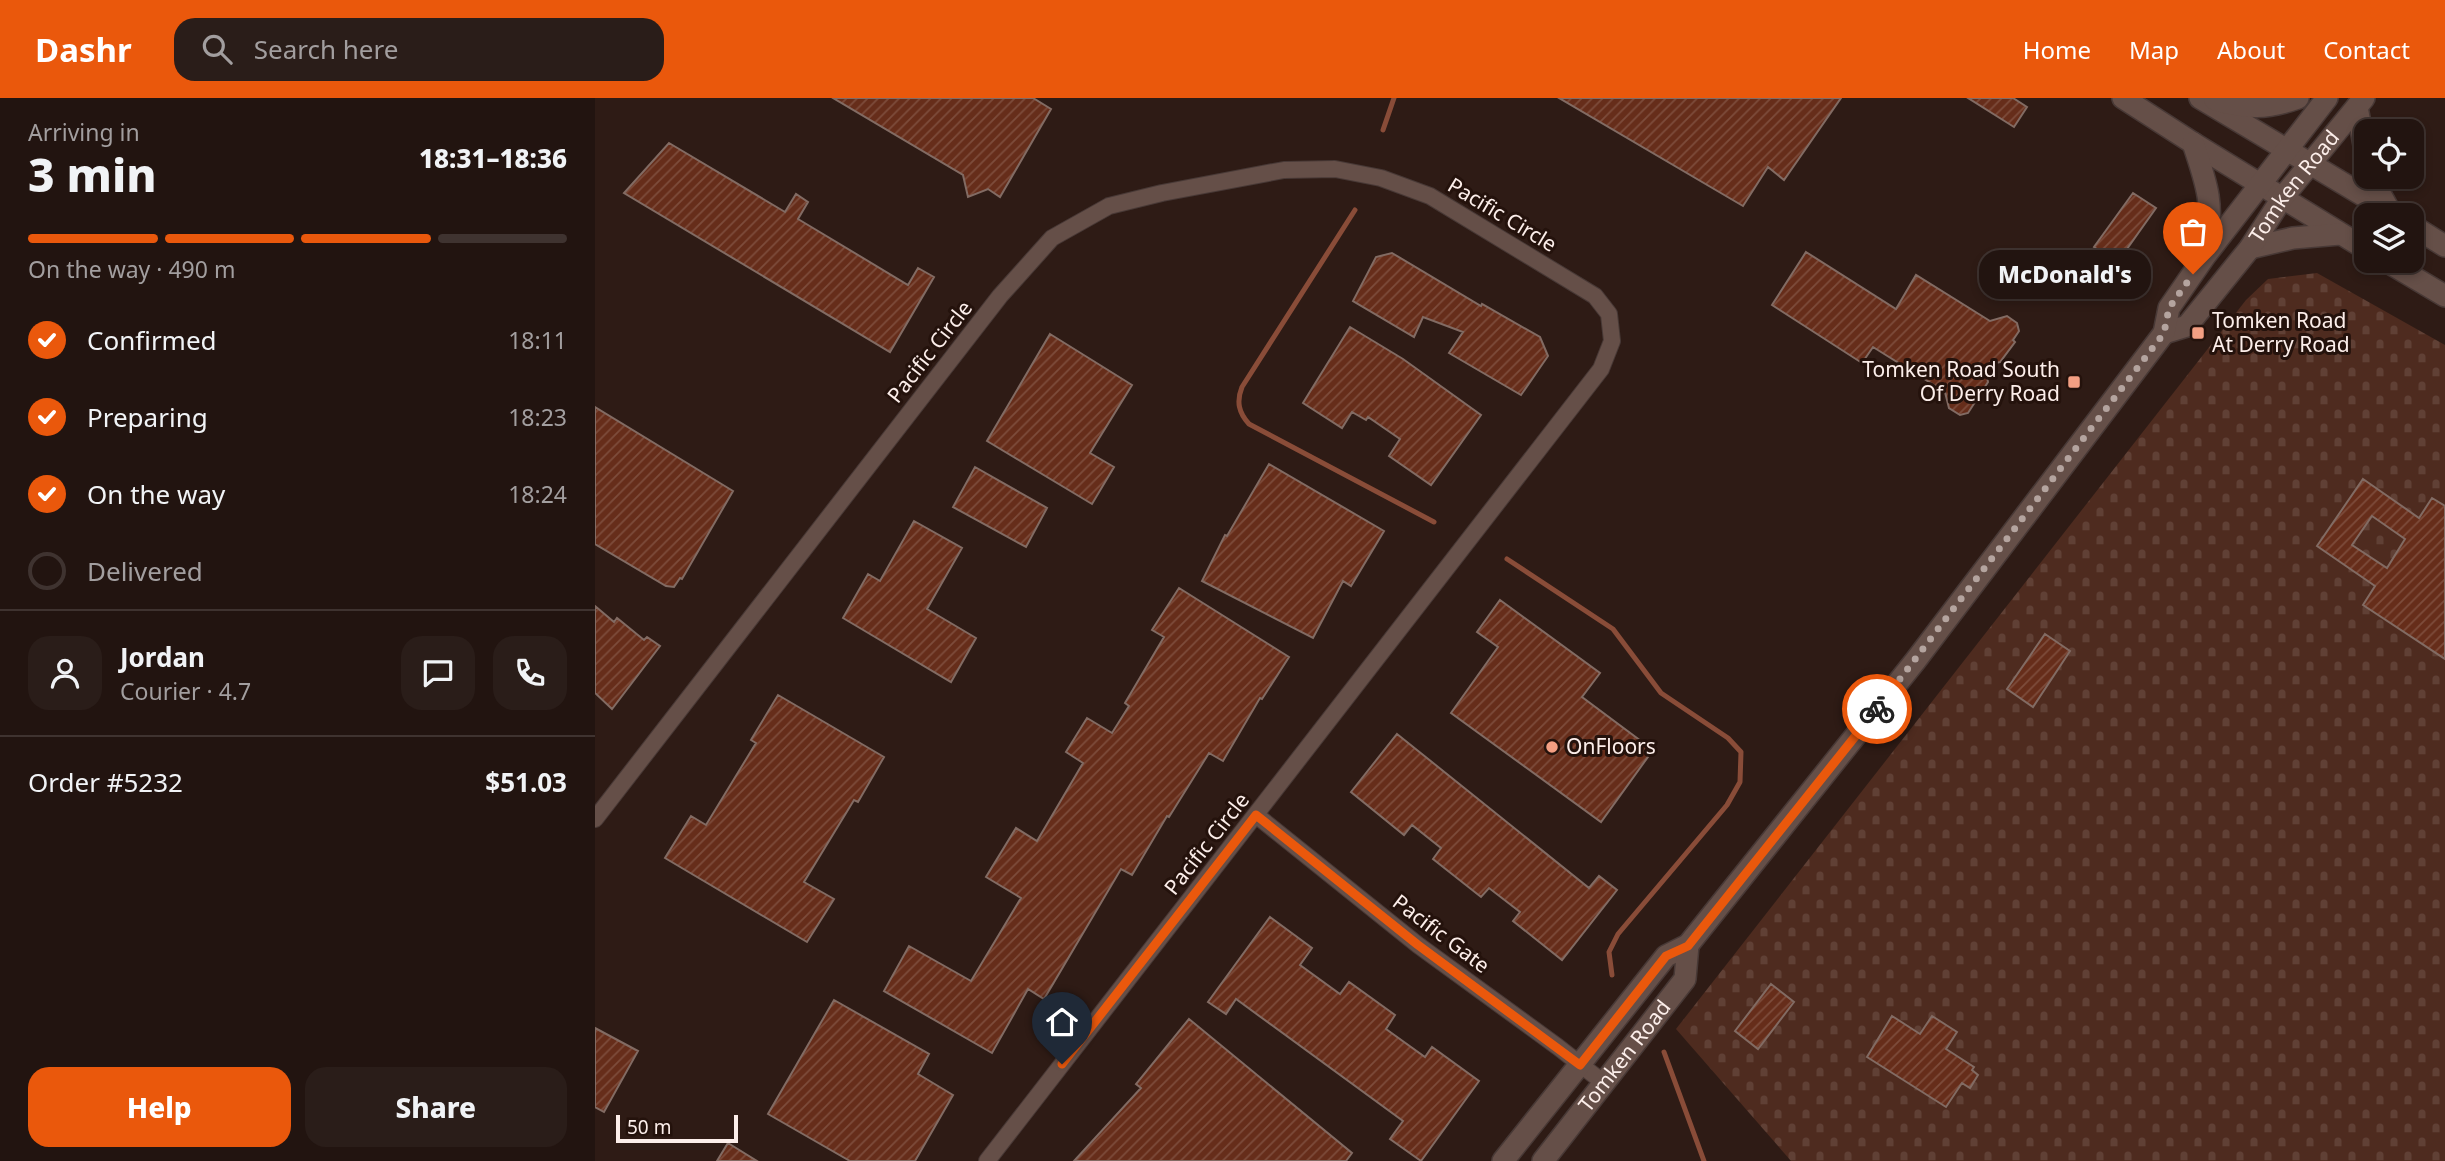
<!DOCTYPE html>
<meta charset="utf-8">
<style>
:root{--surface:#221410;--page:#2a1d19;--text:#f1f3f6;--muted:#a29e9f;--line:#3f3330;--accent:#ea580c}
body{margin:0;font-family:"Noto Sans",sans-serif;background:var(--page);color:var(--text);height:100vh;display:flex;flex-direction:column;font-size:26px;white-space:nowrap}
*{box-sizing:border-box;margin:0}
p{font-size:23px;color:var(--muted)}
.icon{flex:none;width:38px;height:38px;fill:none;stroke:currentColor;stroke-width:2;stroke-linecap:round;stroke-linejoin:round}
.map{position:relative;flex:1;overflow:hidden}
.side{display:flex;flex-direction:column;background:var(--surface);width:595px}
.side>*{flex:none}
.tools{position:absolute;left:1759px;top:21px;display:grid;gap:14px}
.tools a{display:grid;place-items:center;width:70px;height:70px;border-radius:14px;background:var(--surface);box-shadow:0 4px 10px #0003,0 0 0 2px var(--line);font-size:35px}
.scale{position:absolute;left:21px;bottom:18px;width:122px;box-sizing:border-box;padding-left:7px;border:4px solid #fceeea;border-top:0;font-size:19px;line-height:24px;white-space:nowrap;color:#fceeea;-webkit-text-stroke:5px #24120c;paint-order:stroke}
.pin{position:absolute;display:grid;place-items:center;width:60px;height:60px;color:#fff;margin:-72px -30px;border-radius:50% 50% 50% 0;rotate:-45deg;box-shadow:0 0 7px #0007}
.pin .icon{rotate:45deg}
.courier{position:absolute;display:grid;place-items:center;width:70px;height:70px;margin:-35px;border:5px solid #ea580c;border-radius:50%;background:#fff;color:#222;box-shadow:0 2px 9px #0007}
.bubble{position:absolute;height:49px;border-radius:21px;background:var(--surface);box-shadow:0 4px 10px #0003,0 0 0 2px var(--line);font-size:23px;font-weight:800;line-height:49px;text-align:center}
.overview em{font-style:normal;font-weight:800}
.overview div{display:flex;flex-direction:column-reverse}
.overview{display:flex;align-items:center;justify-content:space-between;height:119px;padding:0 28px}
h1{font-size:46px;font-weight:800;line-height:52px}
.bar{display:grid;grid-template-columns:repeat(4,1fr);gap:10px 7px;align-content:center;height:84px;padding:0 28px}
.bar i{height:9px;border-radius:5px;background:var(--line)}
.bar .current{background:var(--accent)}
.bar p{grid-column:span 4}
.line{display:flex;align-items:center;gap:18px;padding:0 28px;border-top:2px solid var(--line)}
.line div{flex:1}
.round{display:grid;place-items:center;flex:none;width:74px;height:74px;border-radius:21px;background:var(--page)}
ol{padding:0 28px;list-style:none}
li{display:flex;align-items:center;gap:21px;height:77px}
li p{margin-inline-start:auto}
li .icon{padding:7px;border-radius:50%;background:var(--accent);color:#fff;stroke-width:4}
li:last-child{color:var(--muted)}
li i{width:38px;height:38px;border:4px solid var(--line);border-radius:50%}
.cta{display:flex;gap:14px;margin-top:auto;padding:14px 28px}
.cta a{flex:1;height:80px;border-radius:21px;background:var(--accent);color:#fff;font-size:28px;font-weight:800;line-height:80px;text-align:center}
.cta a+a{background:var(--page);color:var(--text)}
header{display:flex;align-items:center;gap:42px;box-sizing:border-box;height:98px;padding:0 35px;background:var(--accent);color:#fff}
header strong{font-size:33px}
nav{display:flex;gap:38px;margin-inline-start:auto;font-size:24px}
.search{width:490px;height:63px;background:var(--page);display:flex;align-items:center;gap:18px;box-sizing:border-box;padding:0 24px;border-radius:21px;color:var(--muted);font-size:26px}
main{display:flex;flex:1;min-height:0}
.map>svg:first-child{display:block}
.cemetery{fill:url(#cemetery-stones)}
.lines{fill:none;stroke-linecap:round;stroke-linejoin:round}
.stream{stroke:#894c38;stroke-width:5}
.building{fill:url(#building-hatch);stroke:#826b63;stroke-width:2;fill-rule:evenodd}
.street-casing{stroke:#483936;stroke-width:18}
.secondary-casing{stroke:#483936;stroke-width:24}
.street{stroke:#654f48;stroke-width:16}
.secondary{stroke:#654f48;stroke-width:21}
.done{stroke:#b4a49f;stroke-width:7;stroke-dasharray:0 12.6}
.route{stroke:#ea580c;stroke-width:9}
.poi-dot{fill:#f39f83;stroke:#24120c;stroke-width:2.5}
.labels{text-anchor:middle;stroke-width:6;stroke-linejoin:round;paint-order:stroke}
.street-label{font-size:21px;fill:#fceeea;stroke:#24120c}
.poi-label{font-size:21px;fill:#fceeea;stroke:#24120c;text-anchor:start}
</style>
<header>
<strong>Dashr</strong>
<div class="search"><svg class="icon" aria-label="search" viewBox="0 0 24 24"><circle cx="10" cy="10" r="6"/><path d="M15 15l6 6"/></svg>Search here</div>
<nav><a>Home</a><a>Map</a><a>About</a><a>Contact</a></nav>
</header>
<main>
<section class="side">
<div class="overview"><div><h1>3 min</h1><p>Arriving in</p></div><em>18:31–18:36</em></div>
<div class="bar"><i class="current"></i><i class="current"></i><i class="current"></i><i></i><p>On the way · 490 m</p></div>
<ol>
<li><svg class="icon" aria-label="check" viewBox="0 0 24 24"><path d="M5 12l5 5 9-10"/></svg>Confirmed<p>18:11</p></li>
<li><svg class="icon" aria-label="check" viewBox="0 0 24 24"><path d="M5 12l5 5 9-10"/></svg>Preparing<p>18:23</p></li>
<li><svg class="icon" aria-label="check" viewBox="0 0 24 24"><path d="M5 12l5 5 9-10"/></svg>On the way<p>18:24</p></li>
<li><i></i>Delivered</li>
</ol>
<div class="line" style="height:126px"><a class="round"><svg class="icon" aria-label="person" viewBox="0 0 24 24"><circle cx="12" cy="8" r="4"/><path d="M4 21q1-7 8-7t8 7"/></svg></a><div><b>Jordan</b><p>Courier · 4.7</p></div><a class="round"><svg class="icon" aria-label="chat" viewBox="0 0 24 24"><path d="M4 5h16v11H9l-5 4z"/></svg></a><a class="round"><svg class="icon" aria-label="phone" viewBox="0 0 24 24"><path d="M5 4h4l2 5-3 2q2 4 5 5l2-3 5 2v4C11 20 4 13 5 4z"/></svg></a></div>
<div class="line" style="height:91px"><div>Order #5232</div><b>$51.03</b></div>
<div class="cta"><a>Help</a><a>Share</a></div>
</section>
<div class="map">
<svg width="1850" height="1063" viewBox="0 0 1850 1063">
<defs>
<pattern id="cemetery-stones" width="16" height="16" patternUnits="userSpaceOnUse" patternTransform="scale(1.75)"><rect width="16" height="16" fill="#4e2b1f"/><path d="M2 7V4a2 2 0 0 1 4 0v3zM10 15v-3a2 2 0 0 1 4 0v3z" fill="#604035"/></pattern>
<pattern id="building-hatch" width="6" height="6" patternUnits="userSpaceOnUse" patternTransform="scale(1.75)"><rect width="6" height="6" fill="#662d1a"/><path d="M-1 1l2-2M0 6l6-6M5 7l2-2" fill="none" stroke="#7d4c3b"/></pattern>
</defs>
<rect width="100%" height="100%" fill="#2e1b15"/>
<path class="cemetery" d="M 1722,175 L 1850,247 L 1850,1063 L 1196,1063 L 1081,931 L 1651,202 L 1673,181 Z"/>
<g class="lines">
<path class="stream" d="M 788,32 L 799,0
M 760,112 L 647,289 C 641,304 644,315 654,326 L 839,424
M 912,461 L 1018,531 L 1066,595 L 1133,640 L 1146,654 L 1145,684 L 1132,707 L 1023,836 L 1014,854 L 1017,877
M 1069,954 L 1109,1063"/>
</g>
<path class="building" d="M 238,0 L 438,0 L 456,11 L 405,99 L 393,91 L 373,99 L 368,77 Z
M 964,0 L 1246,0 L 1189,82 L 1173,69 L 1148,108 Z
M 1373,0 L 1418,0 L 1432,9 L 1419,29 Z
M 74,45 L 190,114 L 201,96 L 213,104 L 203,121 L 313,187 L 323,170 L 339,179 L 295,254 L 29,95 Z
M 1538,95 L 1561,110 L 1522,165 L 1499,149 Z
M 1211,154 L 1301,211 L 1321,177 L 1395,223 L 1412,218 L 1422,225 L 1424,233 L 1418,242 L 1420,244 L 1405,264 L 1396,266 L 1391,275 L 1393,284 L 1373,315 L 1365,317 L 1354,310 L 1350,294 L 1278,249 L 1267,265 L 1177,207 Z
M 797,155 L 886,208 L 887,206 L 945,239 L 953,258 L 926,297 L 854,255 L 868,234 L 828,219 L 819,239 L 758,203 L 781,159 Z
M 755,229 L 808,261 L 886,317 L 836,387 L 794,358 L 805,341 L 773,319 L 771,322 L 757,314 L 747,330 L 708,305 Z
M 455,236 L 537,287 L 495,355 L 519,369 L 497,406 L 392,343 Z
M 0,309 L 138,393 L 87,481 L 85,480 L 79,489 L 71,488 L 0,446 Z
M 674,366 L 789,433 L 756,488 L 748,483 L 718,540 L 607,483 L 630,437 L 632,438 Z
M 380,369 L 452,410 L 431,449 L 358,409 Z
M 1768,381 L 1824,420 L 1837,400 L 1850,408 L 1850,561 L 1768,507 L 1780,488 L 1722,448 ZM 1777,418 L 1810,441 L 1792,470 L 1757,447 Z
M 319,423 L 367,450 L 332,511 L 381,540 L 356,584 L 248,520 L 273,476 L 285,483 Z
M 584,490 L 694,559 L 667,601 L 665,600 L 628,663 L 614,655 L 574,719 L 572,718 L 537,777 L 526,771 L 449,901 L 433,891 L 397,955 L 289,893 L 314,848 L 376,883 L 426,800 L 391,779 L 421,730 L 442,743 L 488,665 L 471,654 L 492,620 L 517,635 L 534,608 L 530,605 L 569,539 L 557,532 Z
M 905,502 L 1005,575 L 987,599 L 1058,652 L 1006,724 L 856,615 L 903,549 L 882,534 Z
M 0,508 L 19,524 L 22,520 L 49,542 L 52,539 L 65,548 L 17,611 L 0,595 Z
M 1450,536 L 1475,553 L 1438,609 L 1412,591 Z
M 183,597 L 289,659 L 263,704 L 259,702 L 209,784 L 239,801 L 212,844 L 70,760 L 96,718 L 111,727 L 161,645 L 156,642 Z
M 802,636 L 994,790 L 1004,778 L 1022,792 L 967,862 L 918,823 L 925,814 L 894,790 L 886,799 L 838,761 L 846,750 L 817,727 L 809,737 L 756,694 Z
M 675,819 L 717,850 L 705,867 L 745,896 L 754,884 L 800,917 L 791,931 L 830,959 L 837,949 L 884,983 L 826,1063 L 795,1041 L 808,1023 L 641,901 L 631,916 L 613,904 Z
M 1176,886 L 1199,904 L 1163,951 L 1140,933 Z
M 239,902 L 334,956 L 323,976 L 358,997 L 320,1063 L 255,1063 L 173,1016 Z
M 1297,918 L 1325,936 L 1337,918 L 1362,934 L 1351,951 L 1379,969 L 1377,972 L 1383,977 L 1375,990 L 1367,985 L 1351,1009 L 1272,959 Z
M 594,921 L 757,1055 L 751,1063 L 479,1063 L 546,990 L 541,986 Z
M 0,930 L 43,953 L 9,1014 L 0,1009 Z
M 133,1045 L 162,1063 L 122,1063 Z"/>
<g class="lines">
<g class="street-casing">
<path id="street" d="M 661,717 L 823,847 L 963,949 L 1009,985
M 0,721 L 405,198 L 457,140 L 514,108 L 567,95 L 689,72 L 740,71 L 786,80 L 835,98 L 1000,198 L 1014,216 L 1017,243 L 1006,271 L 392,1063"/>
</g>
<g class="secondary-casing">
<g id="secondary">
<path d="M 1528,0 L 1598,45 L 1771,151"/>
<path d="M 1605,0 L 1801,117"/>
<path d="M 1620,2 C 1651,11 1672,11 1703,0"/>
<path d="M 1762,9 L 1771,58"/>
<path d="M 1598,45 C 1613,89 1619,107 1611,153"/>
<path d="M 1778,79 L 1782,90 L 1794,112"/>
<path d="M 1816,127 L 1850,148"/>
<path d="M 1655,150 L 1698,140 L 1745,136"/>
<path d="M 1791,163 L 1850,198"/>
<path id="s1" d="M 1569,235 L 1592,228 L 1655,150 L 1688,99 L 1769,0"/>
<path d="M 908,1063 L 1071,858 L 1093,847 L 1321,562 L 1569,235 L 1574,210 L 1610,158 L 1732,0"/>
<path id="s2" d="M 948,1063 L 1090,881 L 1093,847"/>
</g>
</g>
<use href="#street" class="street"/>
<use href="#secondary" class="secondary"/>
</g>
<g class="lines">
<path class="done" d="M 1282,611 L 1569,235 L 1574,210 L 1598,176"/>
<path class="route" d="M 467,966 L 661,717 L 823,847 L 985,967 L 1071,858 L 1093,848 L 1282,611"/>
</g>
<g class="poi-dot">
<rect x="1596" y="228" width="14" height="14" rx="3.5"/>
<rect x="1472" y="277" width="14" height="14" rx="3.5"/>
<circle cx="957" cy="649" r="7"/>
</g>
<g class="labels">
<g class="street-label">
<text dy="7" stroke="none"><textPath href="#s1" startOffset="200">Tomken Road</textPath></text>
<text transform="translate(907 117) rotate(31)" y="7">Pacific Circle</text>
<text transform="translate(335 254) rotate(-52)" y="7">Pacific Circle</text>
<text transform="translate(612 746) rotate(-52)" y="7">Pacific Circle</text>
<text transform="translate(846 836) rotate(37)" y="7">Pacific Gate</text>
<text dy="7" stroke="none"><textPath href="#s2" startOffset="133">Tomken Road</textPath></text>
</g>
<g class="poi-label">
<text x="1617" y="230">Tomken Road<tspan x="1617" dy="24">At Derry Road</tspan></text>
<text x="1465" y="279" text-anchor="end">Tomken Road South<tspan x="1465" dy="24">Of Derry Road</tspan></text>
<text x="971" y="656">OnFloors</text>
</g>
</g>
</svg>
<div class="tools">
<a><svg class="icon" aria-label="locate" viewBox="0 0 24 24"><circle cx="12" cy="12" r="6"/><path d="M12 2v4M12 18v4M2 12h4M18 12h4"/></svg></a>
<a><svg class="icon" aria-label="layers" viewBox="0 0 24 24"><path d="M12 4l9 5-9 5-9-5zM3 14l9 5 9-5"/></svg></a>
</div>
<div class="scale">50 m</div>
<div class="pin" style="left:1598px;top:176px;background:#ea580c"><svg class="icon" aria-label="bag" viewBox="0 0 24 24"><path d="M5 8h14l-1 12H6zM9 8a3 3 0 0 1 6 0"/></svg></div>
<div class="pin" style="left:467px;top:966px;background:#1f2937"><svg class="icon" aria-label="home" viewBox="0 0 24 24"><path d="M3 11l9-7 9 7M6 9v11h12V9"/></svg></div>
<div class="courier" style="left:1282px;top:611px"><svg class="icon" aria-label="bike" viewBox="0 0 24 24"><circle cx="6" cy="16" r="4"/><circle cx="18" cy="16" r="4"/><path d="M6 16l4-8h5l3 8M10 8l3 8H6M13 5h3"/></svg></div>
<div class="bubble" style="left:1384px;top:152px;width:172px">McDonald's</div>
</div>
</main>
